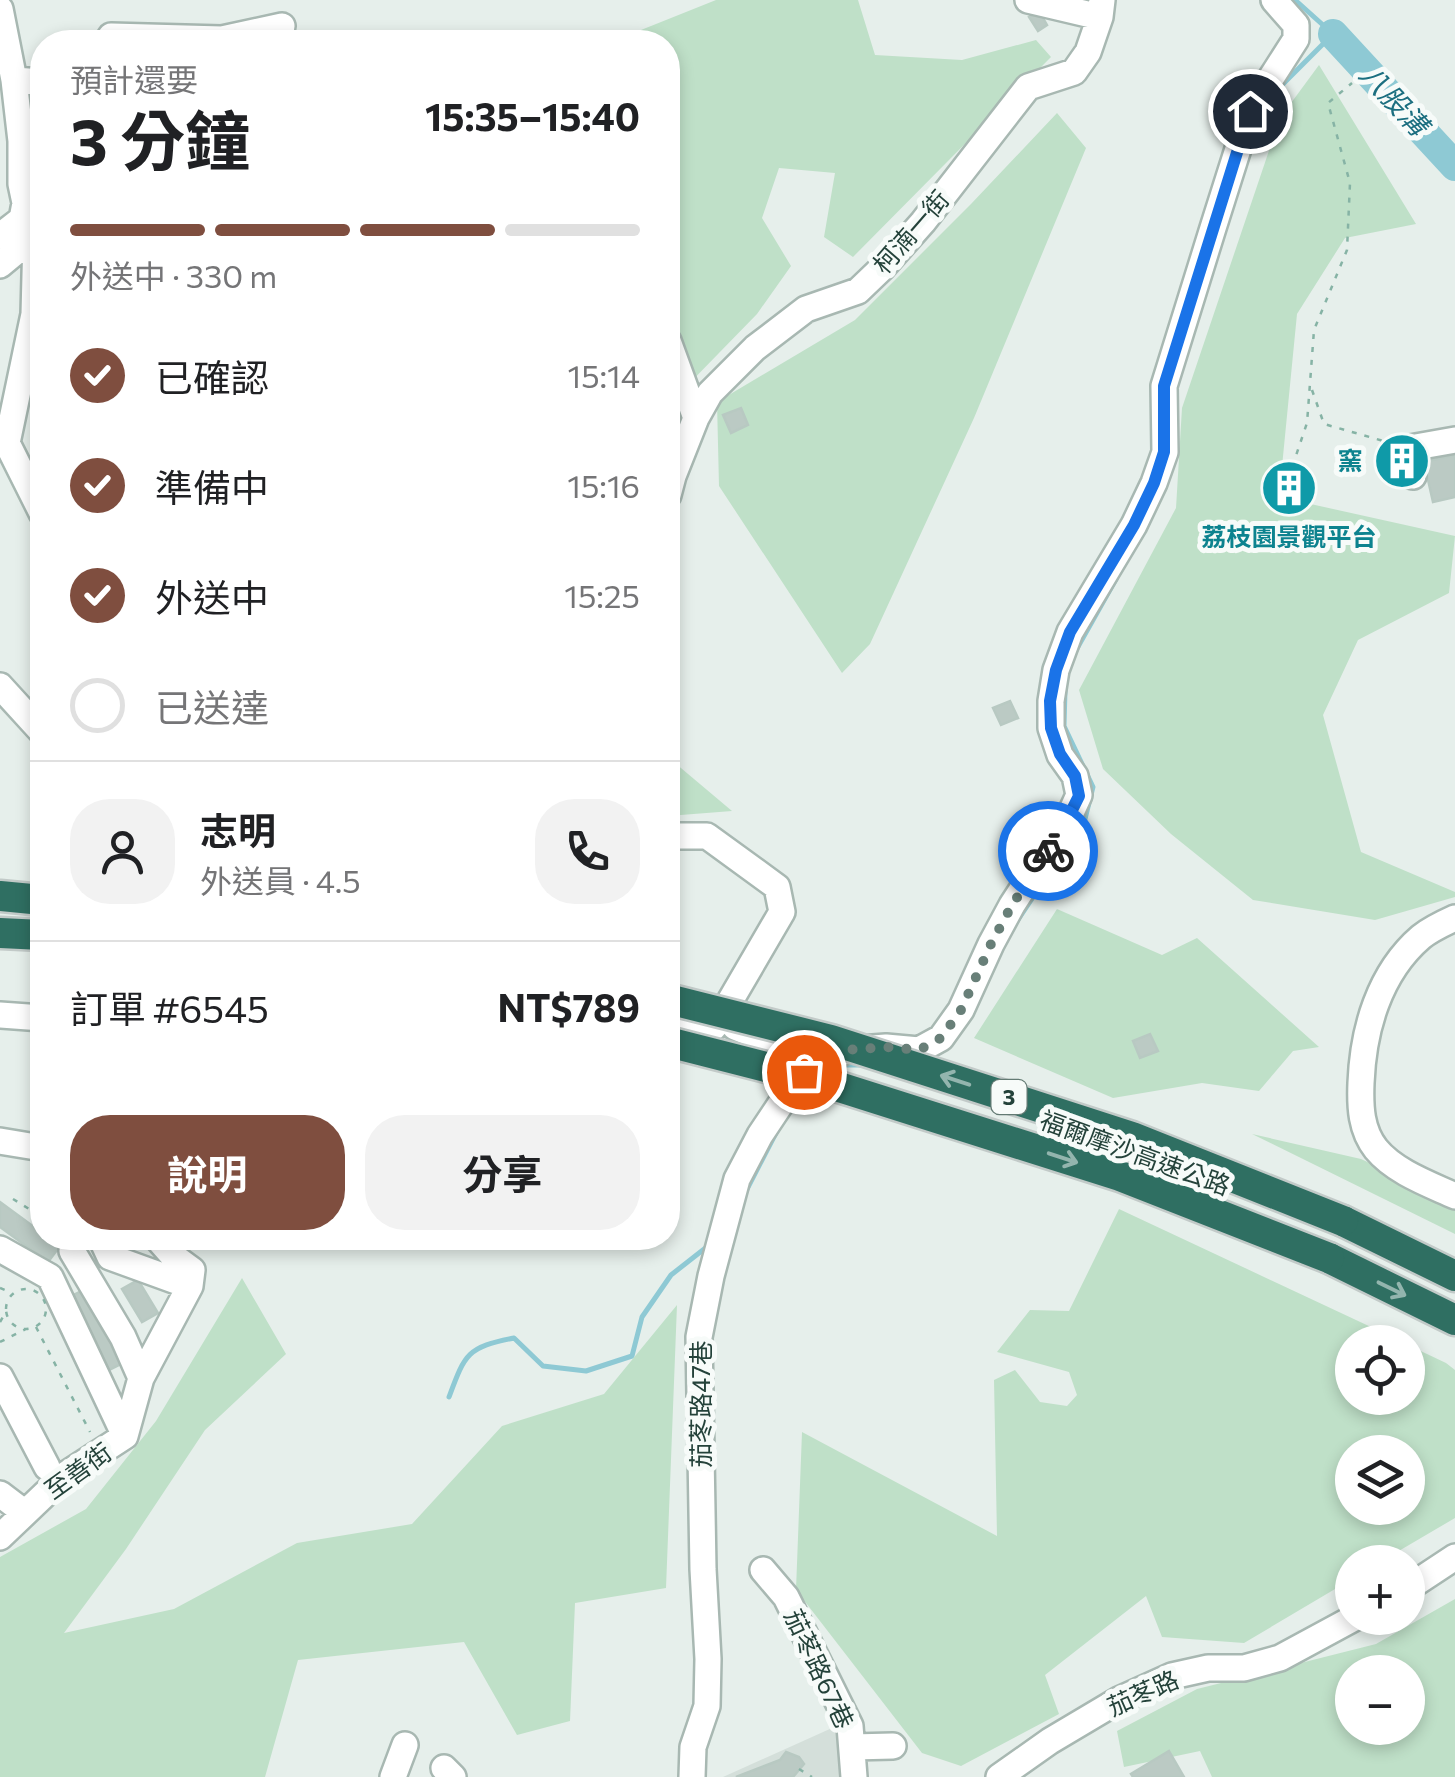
<!DOCTYPE html>
<html lang="zh-TW">
<meta charset="utf-8">
<style>
:root{--surface:#fff;--page:#f2f2f2;--text:#202124;--muted:#757577;--line:#e0e0e0;--accent:#7f4e3f}
body{margin:0;font-family:Commissioner,"Noto Sans TC",sans-serif;background:var(--page);color:var(--text);height:100vh;display:flex;flex-direction:column;font-size:38px;white-space:nowrap}
*{box-sizing:border-box;margin:0}
p{font-size:32px;color:var(--muted)}
.icon{flex:none;width:55px;height:55px;fill:none;stroke:currentColor;stroke-width:2;stroke-linecap:round;stroke-linejoin:round}
.map{position:relative;flex:1;overflow:hidden}
.details{position:absolute;left:30px;top:30px;width:650px;height:1220px;display:flex;flex-direction:column;background:var(--surface);border-radius:40px;box-shadow:0 5px 15px #0003}
.details>*{flex:none}
.buttons{position:absolute;left:1335px;top:1325px;display:grid;gap:20px}
.buttons a{display:grid;place-items:center;width:90px;height:90px;border-radius:50%;background:var(--surface);box-shadow:0 5px 15px #0003;font-size:50px}
.pin{position:absolute;display:grid;place-items:center;width:85px;height:85px;color:#fff;margin:-42px;border:5px solid #fff;border-radius:50%;box-shadow:0 2px 10px #0007}
.courier{position:absolute;display:grid;place-items:center;width:100px;height:100px;margin:-50px;border:8px solid #1a73e8;border-radius:50%;background:#fff;color:#222;box-shadow:0 2px 12px #0007}
.head em{font-style:normal;font-weight:700}
.head div{display:flex;flex-direction:column-reverse}
.head{display:flex;align-items:center;justify-content:space-between;height:170px;padding:0 40px}
h1{font-size:65px;font-weight:700;line-height:75px}
.bar{display:grid;grid-template-columns:repeat(4,1fr);gap:15px 10px;align-content:center;height:120px;padding:0 40px}
.bar i{height:12px;border-radius:8px;background:var(--line)}
.bar .selected{background:var(--accent)}
.bar p{grid-column:span 4}
.line{display:flex;align-items:center;gap:25px;padding:0 40px;border-top:2px solid var(--line)}
.line div{flex:1}
.round{display:grid;place-items:center;flex:none;width:105px;height:105px;border-radius:40px;background:var(--page)}
ol{padding:0 40px;list-style:none}
li{display:flex;align-items:center;gap:30px;height:110px}
li p{margin-inline-start:auto}
li .icon{padding:10px;border-radius:50%;background:var(--accent);color:#fff;stroke-width:4}
li:last-child{color:var(--muted)}
li i{width:55px;height:55px;border:5px solid var(--line);border-radius:50%}
.primary-button{display:flex;gap:20px;margin-top:auto;padding:20px 40px}
.primary-button a{flex:1;height:115px;border-radius:40px;background:var(--accent);color:#fff;font-size:40px;font-weight:700;line-height:115px;text-align:center}
.primary-button a+a{background:var(--page);color:var(--text)}
.map>svg:first-child{display:block}
.built{fill:#d4dfda}
.green{fill:#bfe0c8;fill-rule:evenodd}
.lines{fill:none;stroke-linecap:round;stroke-linejoin:round}
.stream{stroke:#8ec9d4;stroke-width:5}
.river{stroke:#8ec9d4;stroke-width:30}
.building{fill:#bbcac4;stroke:#b8c9c2;stroke-width:2.5}
.minor-casing{stroke:#a8b8b2;stroke-width:30}
.highway-casing{stroke:#c2cac8;stroke-width:35}
.path{stroke:#86b3a5;stroke-width:2.5;stroke-dasharray:5 8;stroke-linecap:butt}
.minor{stroke:#fff;stroke-width:25}
.highway{stroke:#2f6f62;stroke-width:30}
.highway-bridge-casing{stroke:#c2cac8;stroke-width:35;stroke-linecap:butt}
.highway-bridge{stroke:#2f6f62;stroke-width:30}
.oneway{stroke:#93b5ae}
.done{stroke:#687f78;stroke-width:10;stroke-dasharray:0 18}
.route{stroke:#1a73e8;stroke-width:12}
.labels{text-anchor:middle;stroke-width:10;stroke-linejoin:round;paint-order:stroke}
.shield{fill:#f7fbf9;stroke:#637a73;stroke-width:2.5}
.shield-label{font-size:22px;font-weight:bold;fill:#24423a}
.street-label{font-size:25px;fill:#24423a;stroke:#f7fbf9}
.culture-label{font-size:25px;font-weight:bold;fill:#0d838f;stroke:#f7fbf9;text-anchor:end}
.water-label{font-size:28px;font-style:italic;fill:#1c6f80;stroke:#f7fbf9}
</style>
<div class="map">
<svg width="1455" height="1777" viewBox="0 0 1455 1777">
<rect width="100%" height="100%" fill="#e6efeb"/>
<path class="built" d="M 832,1728 L 844,1737 L 845,1777 L 723,1777 Z"/>
<path class="green" d="M 716,0 L 858,0 L 875,55 L 962,60 L 1036,40 L 1051,57 L 853,257 L 824,237 L 835,173 L 779,168 L 762,218 L 791,266 L 757,314 L 680,393 L 668,345 L 668,42 L 633,42 L 641,30 Z
M 1319,65 L 1416,224 L 1345,238 L 1297,314 L 1279,497 L 1455,536 L 1449,593 L 1358,640 L 1323,715 L 1361,852 L 1455,892 L 1455,897 L 1375,920 L 1253,900 L 1171,834 L 1103,769 L 1079,690 L 1176,508 L 1182,408 L 1280,118 Z
M 1057,113 L 1086,148 L 974,418 L 870,644 L 842,673 L 719,486 L 717,402 L 855,320 L 971,204 Z
M 668,750 L 675,763 L 732,811 L 668,816 Z
M 1057,909 L 1162,955 L 1197,938 L 1319,1047 L 1293,1051 L 1259,1091 L 1202,1083 L 1113,1098 L 974,1038 Z
M 1252,1134 L 1361,1159 L 1455,1203 L 1455,1234 Z
M 1119,1209 L 1403,1342 L 1352,1342 L 1352,1398 L 1408,1398 L 1408,1345 L 1446,1363 L 1455,1370 L 1455,1518 L 1380,1562 L 1352,1562 L 1352,1579 L 1244,1643 L 1162,1637 L 1146,1596 L 1045,1675 L 1059,1714 L 961,1766 L 922,1753 L 796,1590 L 802,1432 L 997,1536 L 994,1380 L 1015,1370 L 1040,1402 L 1067,1406 L 1077,1395 L 1069,1372 L 997,1352 L 1030,1310 L 1069,1311 ZM 1352,1452 L 1408,1452 L 1408,1508 L 1352,1508 Z
M 242,1278 L 286,1354 L 205,1430 L 126,1549 L 64,1633 L 174,1609 L 297,1543 L 412,1524 L 502,1426 L 604,1394 L 677,1305 L 666,1588 L 575,1603 L 570,1721 L 517,1735 L 464,1642 L 298,1660 L 265,1777 L 0,1777 L 0,1557 L 86,1509 L 156,1421 Z
M 1455,1599 L 1455,1777 L 1212,1777 L 1200,1751 L 1124,1767 L 1117,1731 L 1197,1689 L 1376,1644 ZM 1352,1672 L 1408,1672 L 1408,1728 L 1352,1728 Z"/>
<g class="lines">
<path class="stream" d="M 1280,87 L 1333,34 L 1295,0
M 1075,652 L 1116,579
M 1017,921 L 1085,819 L 1093,787 L 1064,726 L 1065,690
M 833,1075 L 845,1065 L 863,1065
M 793,1106 L 812,1091
M 745,1193 L 779,1127
M 449,1397 C 465,1354 467,1347 514,1338 L 543,1366 L 586,1371 L 632,1356 L 642,1317 L 671,1275 L 708,1246"/>
<path class="river" d="M 1333,34 L 1455,166"/>
</g>
<path class="building" d="M 1039,11 L 1047,25 L 1038,31 L 1029,17 Z
M 741,408 L 748,425 L 731,433 L 723,415 Z
M 1455,455 L 1455,497 L 1433,502 L 1424,462 Z
M 1010,701 L 1018,718 L 1001,725 L 993,708 Z
M 1150,1034 L 1158,1051 L 1140,1058 L 1133,1041 Z
M 0,1202 L 42,1233 L 42,1238 L 49,1238 L 60,1246 L 48,1262 L 0,1227 Z
M 138,1280 L 158,1313 L 142,1322 L 122,1289 Z
M 86,1289 L 123,1363 L 103,1373 L 65,1299 Z
M 1169,1751 L 1184,1777 L 1133,1777 L 1131,1774 Z
M 786,1752 L 799,1757 L 804,1764 L 793,1777 L 736,1777 L 780,1760 Z"/>
<g class="lines">
<g class="minor-casing">
<path id="minor" d="M 1028,0 L 1100,17
M 0,9 L 14,80 L 21,141 L 21,184 L 25,203 L 22,219 L 0,236
M 107,42 L 111,36 L 222,39 L 282,26
M 14,80 L 42,82
M 36,237 L 34,314 L 7,443 L 42,513
M 0,265 L 42,230
M 668,341 L 696,418
M 1413,476 L 1410,448 L 1455,440
M 668,495 L 673,476 L 696,418 L 710,393 L 755,348 L 806,309 L 858,291 L 882,268 L 923,222 L 1028,87 L 1074,72 L 1088,52 L 1100,17 L 1102,0
M 0,686 L 42,732
M 668,836 L 707,836 L 777,887 L 782,912 L 719,1020
M 1455,918 C 1444,923 1431,929 1421,937 C 1379,973 1363,1030 1361,1083 C 1360,1107 1361,1130 1376,1149 C 1395,1172 1429,1184 1455,1196
M 0,1015 L 42,1018
M 668,1021 L 714,1027 L 719,1020
M 735,1027 L 823,1063
M 0,1141 L 42,1148
M 105,1238 L 104,1244 L 110,1257 L 190,1286
M 0,1249 L 50,1277 L 125,1436
M 72,1251 L 123,1337 L 141,1378
M 0,1377 L 47,1467
M 0,1494 L 25,1513
M 0,1537 L 65,1475 L 125,1436 L 141,1378 L 190,1286 L 192,1270 L 173,1256 L 157,1238
M 763,1570 L 786,1597 L 850,1726 L 854,1777
M 1408,1588 L 1455,1557
M 852,1747 L 893,1746
M 444,1768 L 453,1777
M 393,1777 L 405,1745
M 692,1777 L 693,1747 L 707,1706 L 708,1659 L 703,1569 L 699,1337 L 711,1276 L 737,1179 L 760,1135 L 782,1102 L 805,1073 L 846,1050 L 886,1047 L 919,1050 L 941,1038 L 961,1010 L 991,944 L 1012,905 L 1069,817 L 1079,795 L 1075,776 L 1060,755 L 1051,728 L 1051,701 L 1056,670 L 1070,632 L 1134,525 L 1154,483 L 1165,452 L 1164,386 L 1213,228 L 1250,111 L 1296,39 L 1296,25 L 1274,0
M 999,1777 L 1050,1741 L 1119,1700 L 1172,1676 L 1208,1668 L 1244,1668 L 1280,1658 L 1354,1618"/>
</g>
<g class="highway-casing">
<path id="highway" d="M 0,896 L 42,900
M 0,933 L 42,935
M 1343,1221 L 1455,1276
M 1329,1258 L 1455,1320"/>
</g>
<path class="path" d="M 1312,390 L 1324,424 L 1387,442
M 1284,491 L 1307,423 L 1314,330 L 1347,250 L 1350,183 L 1328,103 L 1352,83
M 13,1199 L 34,1212 L 42,1221
M 0,1288 L 12,1293
M6 1309a20 20 0 1 1 40 0a20 20 0 1 1-40 0Z
M 0,1322 L 6,1312
M 36,1327 L 90,1432
M 0,1342 L 26,1329
M 799,1769 L 812,1777"/>
<use href="#minor" class="minor"/>
<use href="#highway" class="highway"/>
<g class="highway-bridge-casing">
<path id="highway-bridge" d="M 668,999 L 831,1040 L 1132,1137 L 1343,1221
M 668,1042 L 817,1080 L 1120,1176 L 1329,1258"/>
</g>
<use href="#highway-bridge" class="highway-bridge"/>
</g>
<defs><path id="oneway-shaft" d="M-6 0H5M1.5-3L5.5 0L1.5 3" fill="none" stroke-width="1.6" stroke-linecap="round" stroke-linejoin="round" transform="scale(2.5)"/></defs>
<g class="oneway">
<use href="#oneway-shaft" transform="translate(955 1080) rotate(-162)"/>
<use href="#oneway-shaft" transform="translate(1063 1158) rotate(18)"/>
<use href="#oneway-shaft" transform="translate(1392 1289) rotate(26)"/>
</g>
<g class="lines">
<path class="done" d="M 804,1072 L 846,1050 L 886,1047 L 919,1050 L 941,1038 L 961,1010 L 991,944 L 1012,905 L 1048,851"/>
<path class="route" d="M 1048,851 L 1069,816 L 1079,796 L 1075,776 L 1060,754 L 1051,728 L 1050,701 L 1056,670 L 1070,632 L 1134,525 L 1154,483 L 1164,452 L 1164,386 L 1250,111"/>
</g>
<defs>
<g id="building-disc" transform="scale(2.875)"><circle r="9.5" fill="#0f9aa8" stroke="#f7fbf9"/><path d="M-4-6H4V6H1V3H-1V6H-4ZM-2.5-4.3h1.7v1.8h-1.7ZM.8-4.3h1.7v1.8H.8ZM-2.5-1h1.7V.8h-1.7ZM.8-1h1.7V.8H.8Z" fill="#fff"/></g>
</defs>
<g fill-rule="evenodd">
<use href="#building-disc" x="1402" y="461"/>
<use href="#building-disc" x="1289" y="488"/>
</g>
<g class="labels">
<rect class="shield" x="991.5" y="1080" width="35" height="34" rx="8"/>
<g class="shield-label">
<text x="1009" y="1105">3</text>
</g>
<g class="street-label">
<text transform="translate(911 232) rotate(-49)" y="9">柯湳一街</text>
<text transform="translate(1135 1153) rotate(20)" y="9">福爾摩沙高速公路</text>
<text transform="translate(701 1404) rotate(-90)" y="9">茄苳路47巷</text>
<text transform="translate(78 1471) rotate(-36)" y="9">至善街</text>
<text transform="translate(819 1669) rotate(65)" y="9">茄苳路67巷</text>
<text transform="translate(1143 1693) rotate(-24)" y="9">茄苳路</text>
</g>
<g class="culture-label">
<text x="1363" y="470">窯</text>
<text x="1289" y="546" text-anchor="middle">荔枝園景觀平台</text>
</g>
<g class="water-label">
<text transform="translate(1394 100) rotate(47)" y="10">八股溝</text>
</g>
</g>
</svg>
<div class="buttons">
<a><svg class="icon" aria-label="locate" viewBox="0 0 24 24"><circle cx="12" cy="12" r="6"/><path d="M12 2v4M12 18v4M2 12h4M18 12h4"/></svg></a>
<a><svg class="icon" aria-label="layers" viewBox="0 0 24 24"><path d="M12 4l9 5-9 5-9-5zM3 14l9 5 9-5"/></svg></a>
<a>+</a>
<a>−</a>
</div>
<div class="pin" style="left:804px;top:1072px;background:#ea580c"><svg class="icon" aria-label="bag" viewBox="0 0 24 24"><path d="M5 8h14l-1 12H6zM9 8a3 3 0 0 1 6 0"/></svg></div>
<div class="pin" style="left:1250px;top:111px;background:#1f2937"><svg class="icon" aria-label="home" viewBox="0 0 24 24"><path d="M3 11l9-7 9 7M6 9v11h12V9"/></svg></div>
<div class="courier" style="left:1048px;top:851px"><svg class="icon" aria-label="bike" viewBox="0 0 24 24"><circle cx="6" cy="16" r="4"/><circle cx="18" cy="16" r="4"/><path d="M6 16l4-8h5l3 8M10 8l3 8H6M13 5h3"/></svg></div>
<section class="details">
<div class="head"><div><h1>3 分鐘</h1><p>預計還要</p></div><em>15:35–15:40</em></div>
<div class="bar"><i class="selected"></i><i class="selected"></i><i class="selected"></i><i></i><p>外送中 · 330 m</p></div>
<ol>
<li><svg class="icon" aria-label="check" viewBox="0 0 24 24"><path d="M5 12l5 5 9-10"/></svg>已確認<p>15:14</p></li>
<li><svg class="icon" aria-label="check" viewBox="0 0 24 24"><path d="M5 12l5 5 9-10"/></svg>準備中<p>15:16</p></li>
<li><svg class="icon" aria-label="check" viewBox="0 0 24 24"><path d="M5 12l5 5 9-10"/></svg>外送中<p>15:25</p></li>
<li><i></i>已送達</li>
</ol>
<div class="line" style="height:180px"><a class="round"><svg class="icon" aria-label="person" viewBox="0 0 24 24"><circle cx="12" cy="8" r="4"/><path d="M4 21q1-7 8-7t8 7"/></svg></a><div><b>志明</b><p>外送員 · 4.5</p></div><a class="round"><svg class="icon" aria-label="phone" viewBox="0 0 24 24"><path d="M5 4h4l2 5-3 2q2 4 5 5l2-3 5 2v4C11 20 4 13 5 4z"/></svg></a></div>
<div class="line" style="height:130px"><div>訂單 #6545</div><b>NT$789</b></div>
<div class="primary-button"><a>說明</a><a>分享</a></div>
</section>
</div>
